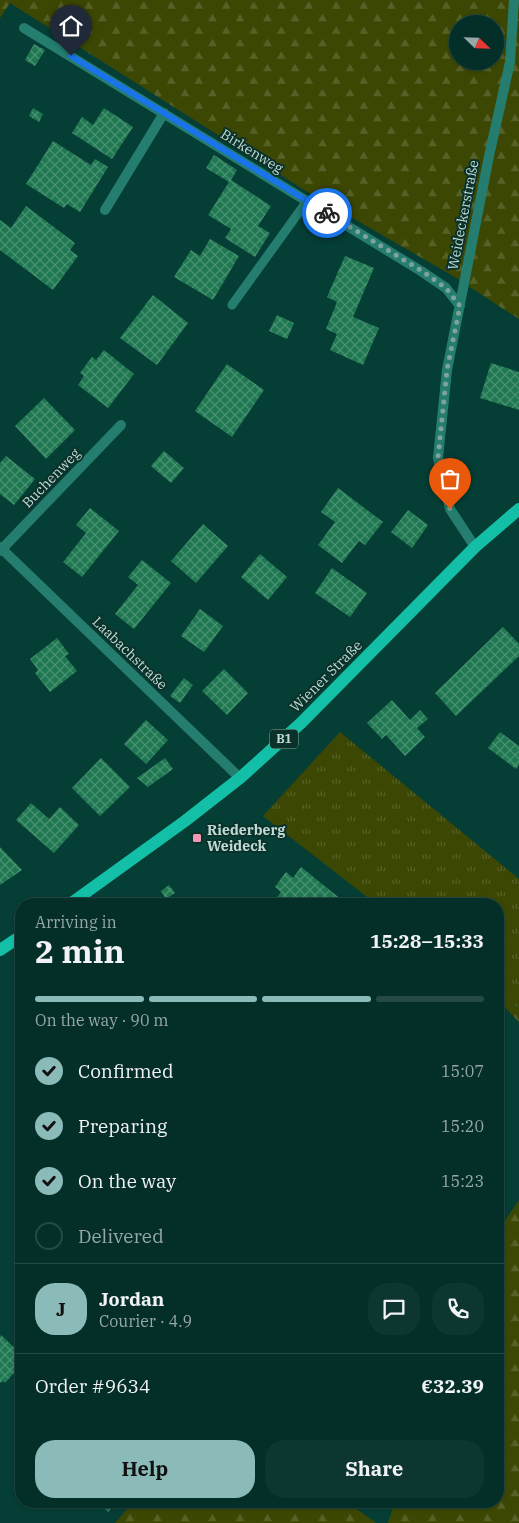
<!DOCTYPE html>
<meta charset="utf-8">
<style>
:root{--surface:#042e28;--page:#0d3630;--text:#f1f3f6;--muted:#97a8a8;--line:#254a45;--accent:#8bbbb9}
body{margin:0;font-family:"IBM Plex Serif",serif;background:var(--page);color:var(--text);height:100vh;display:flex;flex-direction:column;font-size:19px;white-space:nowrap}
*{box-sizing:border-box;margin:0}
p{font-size:16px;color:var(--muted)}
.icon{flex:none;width:28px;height:28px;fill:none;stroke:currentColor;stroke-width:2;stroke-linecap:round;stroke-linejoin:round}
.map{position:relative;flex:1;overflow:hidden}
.drawer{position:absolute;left:15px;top:898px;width:489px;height:610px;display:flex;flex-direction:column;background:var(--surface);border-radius:20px;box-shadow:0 1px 4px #0004,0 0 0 1px var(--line)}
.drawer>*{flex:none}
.needle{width:32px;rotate:113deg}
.buttons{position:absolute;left:449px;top:15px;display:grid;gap:10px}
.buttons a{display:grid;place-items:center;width:55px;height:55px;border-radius:50%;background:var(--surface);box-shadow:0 1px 4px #0004,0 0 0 1px var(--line);font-size:25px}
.pin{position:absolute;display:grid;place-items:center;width:42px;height:42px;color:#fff;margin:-51px -21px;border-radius:50% 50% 50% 0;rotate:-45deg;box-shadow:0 0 5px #0007}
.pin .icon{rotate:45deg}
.courier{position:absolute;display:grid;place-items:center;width:50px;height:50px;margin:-25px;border:4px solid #1a73e8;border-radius:50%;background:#fff;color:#222;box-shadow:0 1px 6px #0007}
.summary em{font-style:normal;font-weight:700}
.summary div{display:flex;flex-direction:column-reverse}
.summary{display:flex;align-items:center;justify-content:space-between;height:85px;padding:0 20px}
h1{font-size:32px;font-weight:700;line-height:38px}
.bar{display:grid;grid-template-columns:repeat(4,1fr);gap:8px 5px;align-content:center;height:60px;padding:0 20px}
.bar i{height:6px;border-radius:4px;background:var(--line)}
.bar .on{background:var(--accent)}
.bar p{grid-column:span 4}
.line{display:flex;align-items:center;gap:12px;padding:0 20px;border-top:1px solid var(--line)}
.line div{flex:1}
.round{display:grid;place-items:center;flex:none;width:52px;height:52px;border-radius:20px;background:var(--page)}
ol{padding:0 20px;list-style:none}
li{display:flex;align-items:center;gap:15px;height:55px}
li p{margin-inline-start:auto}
li .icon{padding:5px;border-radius:50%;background:var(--accent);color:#111;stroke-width:4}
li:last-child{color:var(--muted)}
li i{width:28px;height:28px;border:2px solid var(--line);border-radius:50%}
.primary-button{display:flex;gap:10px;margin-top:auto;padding:10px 20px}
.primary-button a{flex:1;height:58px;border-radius:20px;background:var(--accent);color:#111;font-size:20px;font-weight:700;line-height:58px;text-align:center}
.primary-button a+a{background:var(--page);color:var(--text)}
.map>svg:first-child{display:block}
.grass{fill:url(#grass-tufts)}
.forest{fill:url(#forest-firs);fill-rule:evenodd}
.building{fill:url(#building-cross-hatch)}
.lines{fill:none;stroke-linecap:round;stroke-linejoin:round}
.lane{stroke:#257d6f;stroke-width:9}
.street{stroke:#257d6f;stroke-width:10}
.primary{stroke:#14bfa7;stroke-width:12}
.done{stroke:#7fa39c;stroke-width:5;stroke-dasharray:0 9}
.route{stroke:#1a73e8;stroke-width:6}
.poi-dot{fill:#f09ab5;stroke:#0a322b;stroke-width:2}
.labels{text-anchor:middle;stroke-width:4;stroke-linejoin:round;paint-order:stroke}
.shield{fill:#0a322b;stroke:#8aa8a1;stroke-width:1}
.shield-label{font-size:12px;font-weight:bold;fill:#c1dad4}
.street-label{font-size:14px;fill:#c1dad4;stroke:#0a322b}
.poi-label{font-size:14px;font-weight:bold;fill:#c1dad4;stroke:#0a322b;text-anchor:start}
</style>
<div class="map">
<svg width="519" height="1523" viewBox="0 0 519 1523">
<defs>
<pattern id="grass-tufts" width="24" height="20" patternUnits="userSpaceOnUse" patternTransform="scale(1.25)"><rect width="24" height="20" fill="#3c4704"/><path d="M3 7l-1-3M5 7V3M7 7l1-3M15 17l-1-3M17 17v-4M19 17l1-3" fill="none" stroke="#566128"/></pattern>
<pattern id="forest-firs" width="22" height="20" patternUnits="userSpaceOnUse" patternTransform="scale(1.25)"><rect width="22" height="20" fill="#3c4704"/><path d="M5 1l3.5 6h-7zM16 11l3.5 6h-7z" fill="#566128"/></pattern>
<pattern id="building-cross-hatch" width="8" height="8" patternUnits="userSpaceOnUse" patternTransform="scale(1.25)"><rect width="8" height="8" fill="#1f7851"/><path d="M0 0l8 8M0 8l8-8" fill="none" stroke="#489171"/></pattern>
</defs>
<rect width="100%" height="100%" fill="#053e35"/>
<path class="grass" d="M 340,732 L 519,879 L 519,1008 L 498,995 L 498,904 L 376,904 L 263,816 Z"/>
<path class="forest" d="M 0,0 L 519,0 L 519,319 L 453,276 L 306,191 L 10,3 L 0,18 ZM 458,24 L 495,24 L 495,61 L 458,61 Z
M 498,995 L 519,1008 L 519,1022 L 498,1000 Z
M 519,1200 L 519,1523 L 388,1523 L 395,1501 L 498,1501 L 498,1231 Z
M 134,1501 L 346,1501 L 376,1523 L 115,1523 Z"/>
<path class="building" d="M 34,44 L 45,50 L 35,66 L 25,60 Z
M 33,108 L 43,114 L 39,122 L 29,116 Z
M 104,108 L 133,127 L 112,159 L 72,133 L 82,117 L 93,125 Z
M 53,141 L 91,165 L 95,159 L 108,167 L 80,212 L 67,204 L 64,208 L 26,184 Z
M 214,155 L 237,170 L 231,180 L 271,206 L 258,226 L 270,233 L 255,257 L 225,238 L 231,229 L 208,215 L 229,182 L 206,168 Z
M 26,206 L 75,243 L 70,250 L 78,256 L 53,290 L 0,250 L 0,220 L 11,228 Z
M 210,239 L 239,256 L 213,300 L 174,277 L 191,250 L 200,256 Z
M 345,256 L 374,268 L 353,317 L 379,328 L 363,365 L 330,350 L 337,334 L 326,329 L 337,302 L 327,297 Z
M 153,295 L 188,323 L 157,365 L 120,338 Z
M 277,315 L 294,323 L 287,339 L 269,331 Z
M 104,350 L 134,374 L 108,408 L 78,385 L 84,376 L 80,373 L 92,357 L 96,360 Z
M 491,363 L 519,372 L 519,410 L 480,398 Z
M 227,364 L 264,390 L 232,437 L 195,411 Z
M 44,398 L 75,430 L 46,459 L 15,426 Z
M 164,451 L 184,468 L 171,483 L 151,466 Z
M 6,456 L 35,479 L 14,505 L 0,494 L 0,463 Z
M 338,488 L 383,522 L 365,545 L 359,541 L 342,563 L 318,545 L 335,522 L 321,512 Z
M 90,508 L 119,531 L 82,577 L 63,562 L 86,533 L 76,525 Z
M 408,510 L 428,525 L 412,548 L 391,532 Z
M 203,524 L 228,546 L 196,583 L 171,561 Z
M 260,554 L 287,577 L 268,600 L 241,577 Z
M 142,560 L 171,583 L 134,629 L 115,614 L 138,585 L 128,577 Z
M 332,568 L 367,593 L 350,617 L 315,593 Z
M 200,609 L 223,626 L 204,652 L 181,636 Z
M 503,627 L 519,644 L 519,656 L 456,716 L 435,693 Z
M 57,638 L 69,654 L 65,656 L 77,671 L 50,692 L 35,673 L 38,670 L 30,659 Z
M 224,669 L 248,693 L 227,715 L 202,691 Z
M 184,678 L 193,685 L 180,703 L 170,696 Z
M 392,700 L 410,720 L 420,710 L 428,719 L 417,728 L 425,737 L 405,756 L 386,735 L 382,739 L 367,723 Z
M 146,720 L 168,740 L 146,764 L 124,744 Z
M 500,732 L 519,746 L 519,765 L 516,769 L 488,748 Z
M 101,758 L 130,787 L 100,816 L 72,788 Z
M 165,758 L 173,769 L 148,787 L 137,778 Z
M 31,803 L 49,819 L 60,807 L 79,825 L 54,853 L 16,820 Z
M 0,847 L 22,870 L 0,885 Z
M 301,867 L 347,904 L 272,904 L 281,892 L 275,887 L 286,872 L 293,878 Z
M 169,885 L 175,893 L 166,899 L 161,891 Z
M 1,1335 L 21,1354 L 21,1365 L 5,1383 L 3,1381 L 0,1383 L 0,1337 Z
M 97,1501 L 118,1501 L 108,1512 Z"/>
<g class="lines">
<path class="lane" d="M 232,305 L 307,201"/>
<path class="street" d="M 24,28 L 421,271 L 446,288 L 460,306
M 105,210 L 164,113
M 0,547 L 2,549 L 121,425
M 475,547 L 450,509 L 438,458 L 447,370 L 489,156 L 510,62 L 514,0
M 0,551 L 2,549 L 240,778"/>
<path class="primary" d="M 70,904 L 185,821 L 240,778 L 301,723 L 475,547 L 519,509
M 0,950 L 21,936"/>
</g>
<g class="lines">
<path class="done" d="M 327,213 L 422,271 L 446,288 L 460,306 L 447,370 L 438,458 L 450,509"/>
<path class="route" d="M 71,56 L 327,213"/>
</g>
<rect class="poi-dot" x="192" y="833" width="10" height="10" rx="2.5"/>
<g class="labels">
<rect class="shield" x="270" y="729.5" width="28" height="19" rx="4"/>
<g class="shield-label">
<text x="284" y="743">B1</text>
</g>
<g class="street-label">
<text transform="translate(252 151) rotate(32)" y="5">Birkenweg</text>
<text transform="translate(463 215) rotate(-79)" y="5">Weideckerstraße</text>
<text transform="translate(51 478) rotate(-46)" y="5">Buchenweg</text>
<text transform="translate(130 653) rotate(44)" y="5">Laabachstraße</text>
<text transform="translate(326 676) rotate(-45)" y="5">Wiener Straße</text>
</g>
<g class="poi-label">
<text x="207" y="835">Riederberg<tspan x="207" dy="16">Weideck</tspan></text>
</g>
</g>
</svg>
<div class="buttons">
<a><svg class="needle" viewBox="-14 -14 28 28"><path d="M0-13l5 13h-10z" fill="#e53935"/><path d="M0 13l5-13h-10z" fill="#97a8a8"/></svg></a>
</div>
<div class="pin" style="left:450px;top:509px;background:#ea580c"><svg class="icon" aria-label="bag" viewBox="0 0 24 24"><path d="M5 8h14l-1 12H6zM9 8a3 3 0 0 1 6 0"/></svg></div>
<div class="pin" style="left:71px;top:56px;background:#1f2937"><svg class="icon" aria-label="home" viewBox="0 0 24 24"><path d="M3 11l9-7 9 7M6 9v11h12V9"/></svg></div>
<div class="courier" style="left:327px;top:213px"><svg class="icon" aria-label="bike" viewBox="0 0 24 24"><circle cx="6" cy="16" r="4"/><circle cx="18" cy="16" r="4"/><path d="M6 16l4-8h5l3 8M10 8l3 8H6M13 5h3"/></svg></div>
<section class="drawer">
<div class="summary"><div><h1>2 min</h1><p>Arriving in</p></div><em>15:28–15:33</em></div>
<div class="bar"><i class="on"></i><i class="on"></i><i class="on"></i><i></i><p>On the way · 90 m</p></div>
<ol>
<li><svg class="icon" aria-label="check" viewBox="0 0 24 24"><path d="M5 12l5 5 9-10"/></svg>Confirmed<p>15:07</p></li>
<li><svg class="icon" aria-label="check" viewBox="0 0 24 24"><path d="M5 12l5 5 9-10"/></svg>Preparing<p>15:20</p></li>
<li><svg class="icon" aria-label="check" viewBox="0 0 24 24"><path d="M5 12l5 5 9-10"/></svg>On the way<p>15:23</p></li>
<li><i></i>Delivered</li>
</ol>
<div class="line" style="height:90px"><b class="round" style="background:var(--accent);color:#111">J</b><div><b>Jordan</b><p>Courier · 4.9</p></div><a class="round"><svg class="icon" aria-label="chat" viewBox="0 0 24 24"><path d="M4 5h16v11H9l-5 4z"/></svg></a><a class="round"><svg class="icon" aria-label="phone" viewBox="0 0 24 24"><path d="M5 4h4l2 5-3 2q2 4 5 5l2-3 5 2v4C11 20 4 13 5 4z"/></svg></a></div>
<div class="line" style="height:65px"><div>Order #9634</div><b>€32.39</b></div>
<div class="primary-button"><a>Help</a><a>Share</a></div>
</section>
</div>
